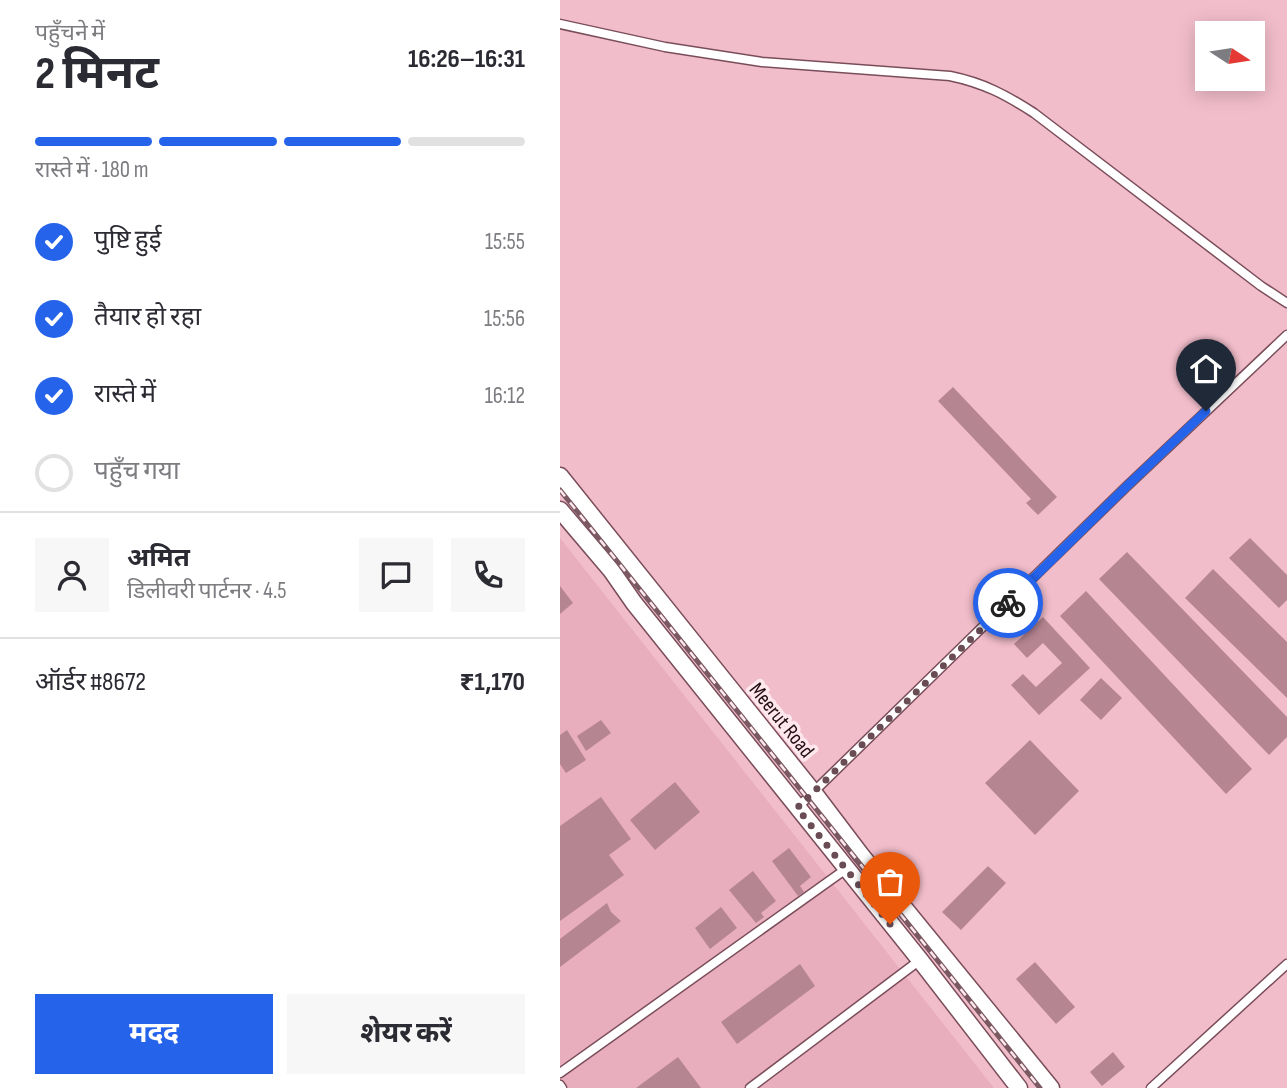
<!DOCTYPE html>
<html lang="hi">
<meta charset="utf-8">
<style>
:root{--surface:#fff;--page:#f7f7f7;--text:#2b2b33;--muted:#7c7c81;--line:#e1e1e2;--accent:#2563eb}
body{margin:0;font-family:"Sofia Sans Condensed","Noto Sans Devanagari",sans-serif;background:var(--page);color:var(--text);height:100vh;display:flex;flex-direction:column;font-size:26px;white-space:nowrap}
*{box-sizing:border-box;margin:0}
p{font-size:23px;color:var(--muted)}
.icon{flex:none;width:38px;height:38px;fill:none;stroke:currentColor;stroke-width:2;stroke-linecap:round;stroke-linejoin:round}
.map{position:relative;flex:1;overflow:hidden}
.side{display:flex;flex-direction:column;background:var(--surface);width:560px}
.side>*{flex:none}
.needle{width:46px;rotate:102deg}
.controls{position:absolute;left:635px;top:21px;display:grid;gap:14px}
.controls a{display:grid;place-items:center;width:70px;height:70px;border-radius:0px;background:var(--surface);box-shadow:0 4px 18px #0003;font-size:35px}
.pin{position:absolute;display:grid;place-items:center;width:60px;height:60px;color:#fff;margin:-72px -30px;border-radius:50% 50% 50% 0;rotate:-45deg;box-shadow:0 0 7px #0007}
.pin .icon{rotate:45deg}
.courier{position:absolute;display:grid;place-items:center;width:70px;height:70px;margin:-35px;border:5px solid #2563eb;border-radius:50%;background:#fff;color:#222;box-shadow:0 2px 9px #0007}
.head em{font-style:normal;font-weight:700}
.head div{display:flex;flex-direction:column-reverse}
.head{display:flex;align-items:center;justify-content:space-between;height:119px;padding:0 35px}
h1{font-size:46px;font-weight:700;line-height:52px}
.bar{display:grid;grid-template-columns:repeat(4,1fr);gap:10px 7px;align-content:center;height:84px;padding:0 35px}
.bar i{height:9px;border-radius:5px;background:var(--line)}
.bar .current{background:var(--accent)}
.bar p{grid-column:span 4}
.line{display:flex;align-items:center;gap:18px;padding:0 35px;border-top:2px solid var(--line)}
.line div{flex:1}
.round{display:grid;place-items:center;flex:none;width:74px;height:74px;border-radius:0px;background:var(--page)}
ol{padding:0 35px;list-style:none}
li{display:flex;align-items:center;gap:21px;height:77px}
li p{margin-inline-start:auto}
li .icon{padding:7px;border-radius:50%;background:var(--accent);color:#fff;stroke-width:4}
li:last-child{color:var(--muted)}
li i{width:38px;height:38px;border:4px solid var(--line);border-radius:50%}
.primary-button{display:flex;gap:14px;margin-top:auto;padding:14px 35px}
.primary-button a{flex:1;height:80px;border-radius:0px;background:var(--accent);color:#fff;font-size:28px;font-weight:700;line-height:80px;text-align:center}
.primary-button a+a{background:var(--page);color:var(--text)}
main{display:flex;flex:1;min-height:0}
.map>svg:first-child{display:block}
.built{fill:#e9aebe}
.building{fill:#b68592}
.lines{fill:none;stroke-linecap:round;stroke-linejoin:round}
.street-casing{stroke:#7a4d5a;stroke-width:11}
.highway-casing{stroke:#7a4d5a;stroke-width:19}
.street{stroke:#fff;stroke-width:8}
.highway{stroke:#fff;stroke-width:16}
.rail-casing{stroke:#7a5962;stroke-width:5}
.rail{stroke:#fee8ed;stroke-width:2.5;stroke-dasharray:8;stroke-linecap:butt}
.done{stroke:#6a4c55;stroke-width:7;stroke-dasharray:0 12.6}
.route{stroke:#2563eb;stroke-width:9}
.labels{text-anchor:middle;stroke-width:7;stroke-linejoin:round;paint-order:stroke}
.street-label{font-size:21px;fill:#210f15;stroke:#fee8ed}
</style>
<main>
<section class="side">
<div class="head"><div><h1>2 मिनट</h1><p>पहुँचने में</p></div><em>16:26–16:31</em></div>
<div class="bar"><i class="current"></i><i class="current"></i><i class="current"></i><i></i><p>रास्ते में · 180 m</p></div>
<ol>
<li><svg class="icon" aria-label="check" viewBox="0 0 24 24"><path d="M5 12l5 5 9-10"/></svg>पुष्टि हुई<p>15:55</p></li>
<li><svg class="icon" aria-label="check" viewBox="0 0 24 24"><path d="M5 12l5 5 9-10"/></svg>तैयार हो रहा<p>15:56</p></li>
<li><svg class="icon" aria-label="check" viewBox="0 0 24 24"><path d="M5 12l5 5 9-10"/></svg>रास्ते में<p>16:12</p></li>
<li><i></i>पहुँच गया</li>
</ol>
<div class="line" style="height:126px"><a class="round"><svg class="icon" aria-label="person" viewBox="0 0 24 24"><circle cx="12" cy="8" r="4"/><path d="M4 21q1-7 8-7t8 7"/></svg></a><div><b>अमित</b><p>डिलीवरी पार्टनर · 4.5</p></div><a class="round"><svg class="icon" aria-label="chat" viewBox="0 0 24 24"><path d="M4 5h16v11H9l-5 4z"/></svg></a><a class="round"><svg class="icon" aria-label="phone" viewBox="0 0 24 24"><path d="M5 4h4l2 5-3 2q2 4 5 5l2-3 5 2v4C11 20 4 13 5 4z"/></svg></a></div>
<div class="line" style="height:91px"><div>ऑर्डर #8672</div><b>₹1,170</b></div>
<div class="primary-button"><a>मदद</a><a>शेयर करें</a></div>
</section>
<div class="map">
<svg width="727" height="1088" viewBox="0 0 727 1088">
<rect width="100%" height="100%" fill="#f2bdcb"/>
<path class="built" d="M 0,538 L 434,1088 L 0,1088 Z"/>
<path class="building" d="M 393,387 L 497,497 L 478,515 L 466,503 L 471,499 L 378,401 Z
M 690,538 L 727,575 L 727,600 L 719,608 L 669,558 Z
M 567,552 L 727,717 L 727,737 L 709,755 L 539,579 Z
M 653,569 L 727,642 L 727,698 L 625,598 Z
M 0,586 L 13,603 L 0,614 Z
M 526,591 L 692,769 L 666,794 L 500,616 Z
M 483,617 L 530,668 L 479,715 L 451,685 L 463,674 L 476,687 L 502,663 L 483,643 L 467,658 L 454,644 Z
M 541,678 L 562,698 L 541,720 L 520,700 Z
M 41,720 L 51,733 L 26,751 L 17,736 Z
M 7,730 L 26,760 L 6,773 L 0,764 L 0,735 Z
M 470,740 L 519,791 L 475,835 L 425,783 Z
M 115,782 L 140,812 L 95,850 L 70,820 Z
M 41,797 L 71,839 L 49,855 L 64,875 L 0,921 L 0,826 Z
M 229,848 L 251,877 L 240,886 L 244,892 L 238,896 L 212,861 Z
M 428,866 L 446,883 L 401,930 L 382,912 Z
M 193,871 L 216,901 L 201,913 L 204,917 L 196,923 L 169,890 Z
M 47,903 L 51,912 L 61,921 L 0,967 L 0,939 Z
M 161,907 L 177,928 L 150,949 L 135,928 Z
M 475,962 L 515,1007 L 496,1024 L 456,979 Z
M 240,964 L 255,986 L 177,1044 L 161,1022 Z
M 553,1052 L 565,1067 L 542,1086 L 530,1072 Z
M 118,1057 L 141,1088 L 76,1088 Z"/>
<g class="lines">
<g class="street-casing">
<path id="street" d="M 0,24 L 105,47 L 202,62 L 390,76 C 424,83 446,95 474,113 L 701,286 L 727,303
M 237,808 L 566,487 L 727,335
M 0,1073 L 286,869
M 0,1085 L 2,1088
M 190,1088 L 360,960
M 591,1088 L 727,964"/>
</g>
<g class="highway-casing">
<path id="highway" d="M 0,476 L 254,793 L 301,855 L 491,1088
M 0,510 L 51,570 L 74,603 L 360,960 L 459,1088"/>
</g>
<use href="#street" class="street"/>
<use href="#highway" class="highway"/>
<g class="rail-casing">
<path id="rail" d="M 0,490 L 480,1088"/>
</g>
<use href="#rail" class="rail"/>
</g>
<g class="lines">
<path class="done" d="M 330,924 L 237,808 L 448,603"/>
<path class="route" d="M 448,603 L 566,487 L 646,411"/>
</g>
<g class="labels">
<g class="street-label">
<text transform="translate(222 720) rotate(51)" y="7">Meerut Road</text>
</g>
</g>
</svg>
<div class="controls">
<a><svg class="needle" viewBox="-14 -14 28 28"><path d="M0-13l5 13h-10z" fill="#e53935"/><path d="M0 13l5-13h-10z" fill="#7c7c81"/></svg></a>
</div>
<div class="pin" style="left:330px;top:924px;background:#ea580c"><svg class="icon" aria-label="bag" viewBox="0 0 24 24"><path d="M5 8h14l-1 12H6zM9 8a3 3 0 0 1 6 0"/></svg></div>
<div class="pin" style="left:646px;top:411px;background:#1f2937"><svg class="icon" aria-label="home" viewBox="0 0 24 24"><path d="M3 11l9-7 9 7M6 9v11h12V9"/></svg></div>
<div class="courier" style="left:448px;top:603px"><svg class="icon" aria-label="bike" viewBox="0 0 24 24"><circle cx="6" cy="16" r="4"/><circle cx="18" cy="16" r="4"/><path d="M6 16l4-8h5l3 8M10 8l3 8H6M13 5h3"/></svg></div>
</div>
</main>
